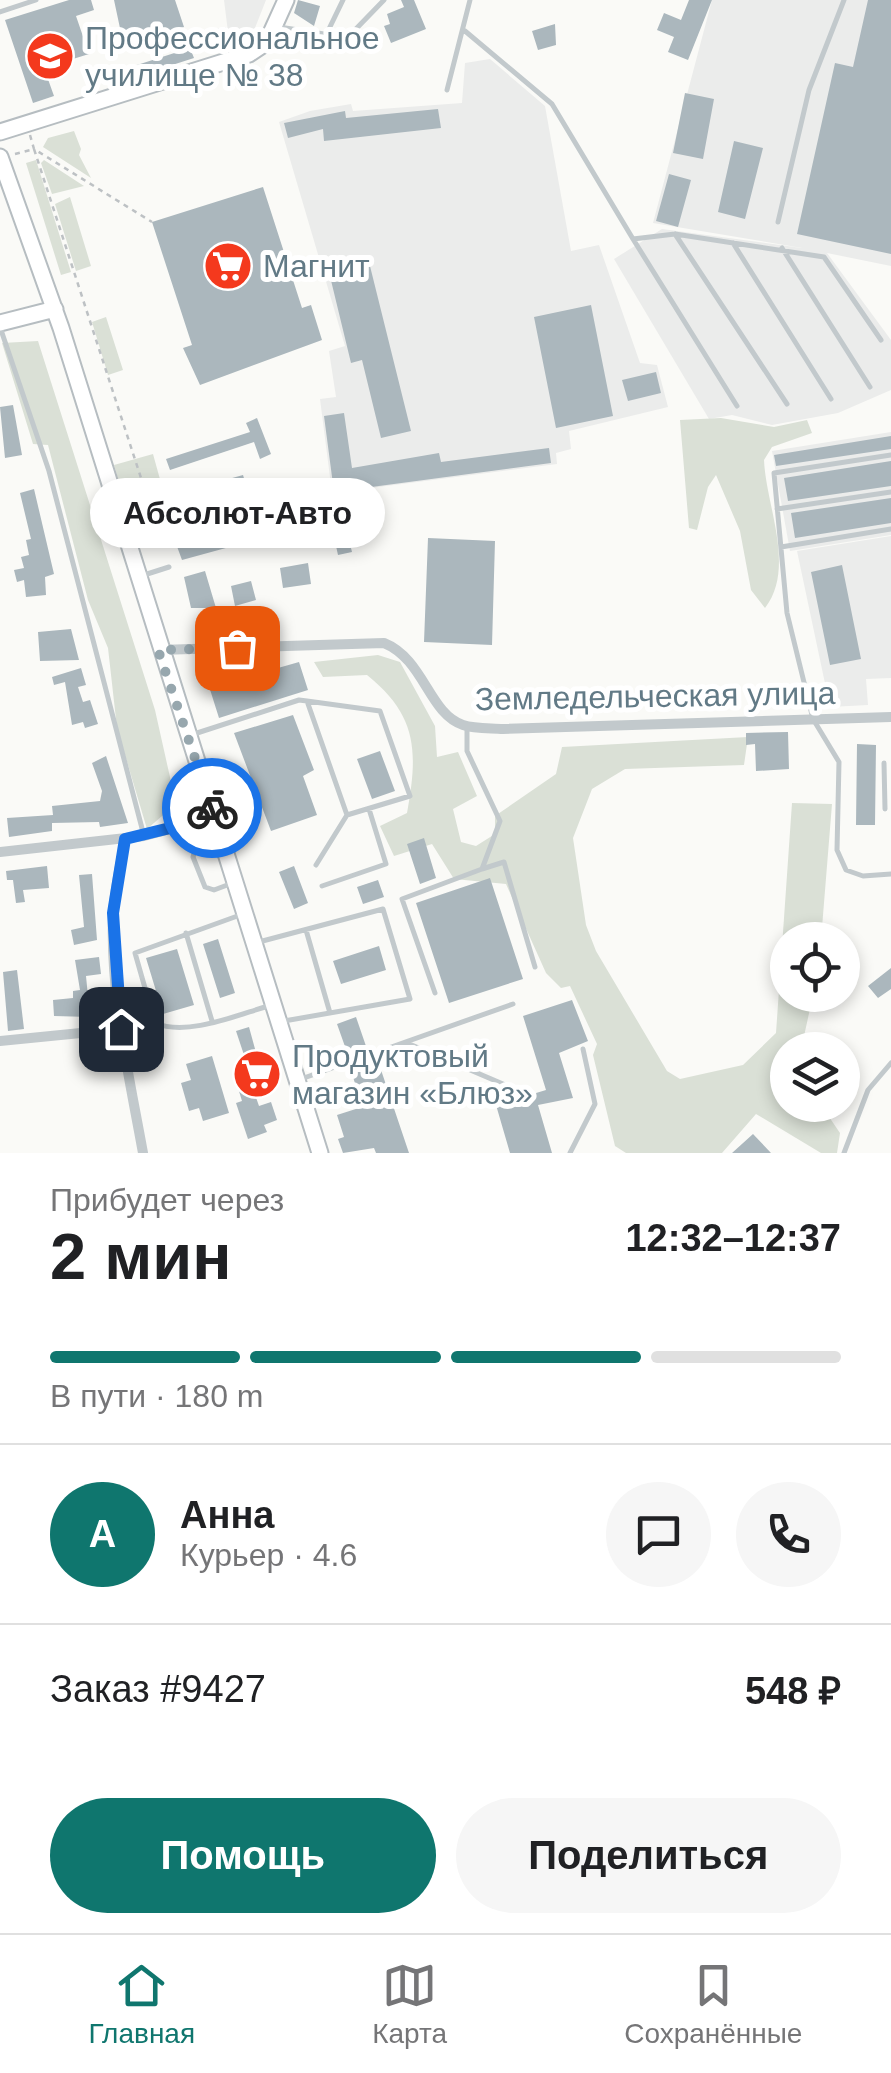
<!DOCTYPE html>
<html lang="ru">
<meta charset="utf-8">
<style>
:root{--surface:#fff;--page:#f6f6f6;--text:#202124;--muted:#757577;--line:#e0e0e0;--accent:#0f766e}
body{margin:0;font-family:Helvetica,sans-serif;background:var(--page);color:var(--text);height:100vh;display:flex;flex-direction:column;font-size:38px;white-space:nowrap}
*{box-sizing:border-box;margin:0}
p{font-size:32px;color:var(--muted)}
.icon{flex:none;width:55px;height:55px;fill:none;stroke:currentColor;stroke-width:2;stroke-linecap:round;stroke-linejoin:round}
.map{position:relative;height:1153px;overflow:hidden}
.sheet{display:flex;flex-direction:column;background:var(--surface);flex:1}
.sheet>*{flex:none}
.tools{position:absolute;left:770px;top:922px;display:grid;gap:20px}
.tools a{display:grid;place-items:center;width:90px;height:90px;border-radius:50%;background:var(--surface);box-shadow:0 5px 15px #0003;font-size:50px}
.pin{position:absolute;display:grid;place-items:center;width:85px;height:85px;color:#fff;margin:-42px;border-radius:20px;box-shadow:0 5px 15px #0006}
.courier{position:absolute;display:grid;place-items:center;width:100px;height:100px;margin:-50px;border:8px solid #1a73e8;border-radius:50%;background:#fff;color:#222;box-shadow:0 2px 12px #0007}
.bubble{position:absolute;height:70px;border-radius:35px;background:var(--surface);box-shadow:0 5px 15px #0003;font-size:32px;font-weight:600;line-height:70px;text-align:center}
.summary em{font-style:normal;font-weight:600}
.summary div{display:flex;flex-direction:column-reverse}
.summary{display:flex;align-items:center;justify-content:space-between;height:170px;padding:0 50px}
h1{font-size:65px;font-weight:600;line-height:75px}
.bar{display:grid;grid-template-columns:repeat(4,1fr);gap:15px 10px;align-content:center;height:120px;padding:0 50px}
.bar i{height:12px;border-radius:8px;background:var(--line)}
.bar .active{background:var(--accent)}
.bar p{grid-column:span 4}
.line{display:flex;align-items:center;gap:25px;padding:0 50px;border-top:2px solid var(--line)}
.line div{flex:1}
.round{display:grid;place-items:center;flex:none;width:105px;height:105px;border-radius:52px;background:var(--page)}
.primary-button{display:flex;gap:20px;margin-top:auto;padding:20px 50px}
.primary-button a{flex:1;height:115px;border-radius:60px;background:var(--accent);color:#fff;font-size:40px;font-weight:600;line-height:115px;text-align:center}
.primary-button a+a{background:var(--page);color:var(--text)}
.tabs{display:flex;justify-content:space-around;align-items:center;height:140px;border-top:2px solid var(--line);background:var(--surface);font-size:28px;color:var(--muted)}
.tabs a{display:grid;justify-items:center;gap:5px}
.tabs .active{color:var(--accent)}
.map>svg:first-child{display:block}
.built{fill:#ebeceb}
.green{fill:#dae0d6}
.building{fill:#abb7bd}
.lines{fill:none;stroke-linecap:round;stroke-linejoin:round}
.primary-casing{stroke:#b6bdc1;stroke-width:19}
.path{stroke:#bdc1c4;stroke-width:2.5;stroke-dasharray:5 5;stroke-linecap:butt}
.service{stroke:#c2c9cc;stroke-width:5}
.minor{stroke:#c2c9cc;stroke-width:10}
.primary{stroke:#fff;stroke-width:15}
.done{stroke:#97a7ae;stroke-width:10;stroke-dasharray:0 18}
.route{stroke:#1a73e8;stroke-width:12}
.labels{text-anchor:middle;stroke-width:10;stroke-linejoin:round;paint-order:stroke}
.poi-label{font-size:32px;fill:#627a86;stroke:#fff;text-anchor:start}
.street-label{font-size:32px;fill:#627a86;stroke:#fff}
</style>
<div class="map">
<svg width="891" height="1153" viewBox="0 0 891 1153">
<rect width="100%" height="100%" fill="#fafaf7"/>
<path class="built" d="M 224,0 L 266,0 L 253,33 L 244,40 L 229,40 Z
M 712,0 L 891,0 L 891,266 L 827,253 L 891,340 L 891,390 L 838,413 L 772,425 L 732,415 L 709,419 L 614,259 L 662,229 L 802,248 L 653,223 Z
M 490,59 L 545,106 L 571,251 L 599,245 L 640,363 L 657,365 L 668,407 L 569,431 L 571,449 L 556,453 L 557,464 L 332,493 L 320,399 L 336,397 L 329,351 L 345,346 L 279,122 L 310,111 L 351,104 L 353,111 L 462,103 L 465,63 Z
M 891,432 L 891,535 L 790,551 L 772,451 Z
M 891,536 L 891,678 L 866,679 L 868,705 L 830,707 L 797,551 Z"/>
<path class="green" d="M 74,131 L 81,149 L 79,155 L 91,178 L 43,147 L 48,138 Z
M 36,160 L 71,272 L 61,275 L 26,163 Z
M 44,160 L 84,186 L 52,194 L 41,163 Z
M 70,197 L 91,266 L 76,271 L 55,204 Z
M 106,317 L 123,370 L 108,375 L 92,322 Z
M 38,341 L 155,710 L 176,804 L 147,829 L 117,728 L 108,648 L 88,600 L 48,445 L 33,444 L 2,343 Z
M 721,418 L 774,427 L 807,420 L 812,433 L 772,447 L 764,460 C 766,506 796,568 765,608 L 751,590 L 740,531 L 716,475 L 708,487 L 697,530 L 689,528 L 680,420 Z
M 153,454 L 171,519 L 133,530 L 114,465 Z
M 378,655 L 400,662 L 435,726 L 437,757 L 458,752 L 477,796 L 453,809 L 461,842 L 476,846 L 495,834 L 495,816 L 556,774 L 562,747 L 748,737 L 744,765 L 625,769 L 592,789 L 573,838 L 586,925 L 596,951 L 667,1071 L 680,1079 L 743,1065 L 776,1033 L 792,803 L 832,804 L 821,940 L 788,940 L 788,995 L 813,995 L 801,1050 L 788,1050 L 788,1105 L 821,1105 L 840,1133 L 837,1153 L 821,1153 L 756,1114 L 722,1153 L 626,1153 L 615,1146 L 593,1055 L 597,1044 L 570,986 L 561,988 L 546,973 L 506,884 L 454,879 L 432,844 L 394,856 L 380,826 L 407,813 C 418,752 418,716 367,675 L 323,677 L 314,662 Z"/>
<path class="building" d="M 69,0 L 91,0 L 94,10 L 76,16 L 89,54 L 44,68 L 54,96 L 33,103 L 5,20 Z
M 114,0 L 175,0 L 184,27 L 124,47 Z
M 298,0 L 320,6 L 314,26 L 294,13 Z
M 401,0 L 414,0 L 426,29 L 391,43 L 384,26 L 390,24 L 387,14 L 404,7 Z
M 689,0 L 712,0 L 688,60 L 668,52 L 674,37 L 657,30 L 664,13 L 681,20 Z
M 868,0 L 891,0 L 891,254 L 797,234 L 835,63 L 853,67 Z
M 555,24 L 556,45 L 538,50 L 532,31 Z
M 226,27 L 229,40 L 207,46 L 203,32 Z
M 190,48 L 194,58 L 141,75 L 137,65 Z
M 685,93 L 714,99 L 703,159 L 673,153 Z
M 438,109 L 441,128 L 324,141 L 323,129 L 288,138 L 284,123 L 345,111 L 346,118 Z
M 734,141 L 763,148 L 745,219 L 718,212 Z
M 669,174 L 691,180 L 678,227 L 656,221 Z
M 263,187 L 302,308 L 311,305 L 322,340 L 200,385 L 183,348 L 192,345 L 152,222 Z
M 368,258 L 411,431 L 381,438 L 362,360 L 351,363 L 328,268 Z
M 591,305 L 613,416 L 556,428 L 534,317 Z
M 656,372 L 661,393 L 628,401 L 622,380 Z
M 13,405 L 22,455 L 5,458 L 0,407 Z
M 344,413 L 352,468 L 439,453 L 441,462 L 549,448 L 551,463 L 334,492 L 324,416 Z
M 257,418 L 271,454 L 260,459 L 254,442 L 170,470 L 166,459 L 250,432 L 246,423 Z
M 891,436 L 891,449 L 776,466 L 774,455 Z
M 891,461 L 891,486 L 788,501 L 784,478 Z
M 243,475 L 262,538 L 182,560 L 175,541 L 237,519 L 225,480 Z
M 34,489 L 54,574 L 45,577 L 46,595 L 26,597 L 24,580 L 17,582 L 14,570 L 24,568 L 21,557 L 29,555 L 26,540 L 31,539 L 20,493 Z
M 891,498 L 891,523 L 795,538 L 791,513 Z
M 343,516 L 352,552 L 338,555 L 330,519 Z
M 428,538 L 495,541 L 492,645 L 424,642 Z
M 308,563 L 311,584 L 283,588 L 280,568 Z
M 842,565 L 861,659 L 830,665 L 811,572 Z
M 205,571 L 216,608 L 191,608 L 184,577 Z
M 251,581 L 256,600 L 235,606 L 231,586 Z
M 71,629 L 79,660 L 40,661 L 38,632 Z
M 276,660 L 278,668 L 299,662 L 308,690 L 219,718 L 207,680 L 214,667 L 229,675 Z
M 81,668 L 86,685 L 78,687 L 83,702 L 90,700 L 98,724 L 85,728 L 83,722 L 72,725 L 65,682 L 54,685 L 52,677 Z
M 293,715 L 314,770 L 303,776 L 317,815 L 271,831 L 234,733 Z
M 788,732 L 789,769 L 756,771 L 755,744 L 746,745 L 746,733 Z
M 857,744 L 876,745 L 875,825 L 856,825 Z
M 380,751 L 395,791 L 372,799 L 357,759 Z
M 106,756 L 128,823 L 100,827 L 99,822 L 52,823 L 52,831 L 9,837 L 7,818 L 53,815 L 52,806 L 100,801 L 102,791 L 92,763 Z
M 424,838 L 436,878 L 420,884 L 407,844 Z
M 47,866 L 49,888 L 23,890 L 25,902 L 16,903 L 13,880 L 7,880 L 6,871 Z
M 294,866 L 308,903 L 294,909 L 279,872 Z
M 92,874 L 97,940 L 74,945 L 71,930 L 84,927 L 79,875 Z
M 490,878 L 523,979 L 449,1003 L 416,903 Z
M 378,880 L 384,897 L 363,904 L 357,887 Z
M 218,939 L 235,993 L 220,998 L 203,944 Z
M 379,946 L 386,970 L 341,984 L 333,961 Z
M 177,949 L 194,1005 L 163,1014 L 146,958 Z
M 99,957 L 101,974 L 86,976 L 90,1017 L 54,1016 L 53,1000 L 73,998 L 73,991 L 80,990 L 75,960 Z
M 891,968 L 891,989 L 878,998 L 868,986 Z
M 17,970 L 24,1029 L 8,1031 L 3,972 Z
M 572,1000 L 588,1041 L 559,1053 L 573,1098 L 538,1105 L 552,1153 L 510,1153 L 496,1105 L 546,1090 L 523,1016 Z
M 356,1017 L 367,1049 L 348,1055 L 337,1024 Z
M 249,1027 L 265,1085 L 253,1089 L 259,1106 L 271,1102 L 277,1120 L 264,1125 L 267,1132 L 248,1139 L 236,1103 L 242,1101 L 234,1075 L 249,1070 L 236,1031 Z
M 212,1056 L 229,1113 L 203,1121 L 199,1108 L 189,1111 L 181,1083 L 191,1080 L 186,1064 Z
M 378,1061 L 409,1153 L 376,1153 L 374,1148 L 343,1153 L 338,1139 L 344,1137 L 337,1115 L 362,1107 L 351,1070 Z
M 753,1134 L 771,1153 L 732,1153 Z"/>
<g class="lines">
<g class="primary-casing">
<path id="primary" d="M 0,132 L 249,54 L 267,42 L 286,0
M 0,157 L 61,328 L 320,1153
M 0,323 L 55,309"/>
</g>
<path class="path" d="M 30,135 L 34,149 L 152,222
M 15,154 L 34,149 L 155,521"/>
<path class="service" d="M 0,12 L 36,0
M 279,27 L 324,34 L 352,33 L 384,0
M 465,31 L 552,104 L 633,239 L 675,234 L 824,257 L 881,340
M 327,33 L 343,0
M 447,90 L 470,0
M 778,222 L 809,90 L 844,0
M 675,234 L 787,404
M 633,239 L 737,406
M 733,243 L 831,399
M 782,248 L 870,387
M 0,327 L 49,471 L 144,836
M 891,455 L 774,473 L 787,613 L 813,719 L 839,762 L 837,850 L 846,870 L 863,876 L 891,874
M 777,509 L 891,492
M 127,535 L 157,528
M 781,547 L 891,529
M 144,575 L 169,567
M 467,729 L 467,751 L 500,821 L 482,869 L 504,862 L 535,967
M 194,734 L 299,700 L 307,701 L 380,711 L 410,796 L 347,815 L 307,701
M 884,763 L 885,809
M 216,834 L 196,847 L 193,857 L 205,887 L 214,890 L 230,884
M 316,865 L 347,815
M 322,886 L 386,864 L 369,809
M 243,914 L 135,953 L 155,1023 C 188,1037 239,1014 272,1005
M 306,930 L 330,1013
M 186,933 L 212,1021
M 255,943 L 383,909 L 410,999 L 284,1021
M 435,993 L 402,899 L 482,869
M 407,1043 L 503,1084
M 301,1079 L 513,1004
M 570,1153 L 595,1104 L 583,1049
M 844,1153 L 868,1090 L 891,1063"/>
<path class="minor" d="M 159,650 L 384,643 C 424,659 429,714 463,725 C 475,729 490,728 503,729 L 891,717
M 125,839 C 121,864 114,890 113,915 C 110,995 129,1075 143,1153
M 0,852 L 144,836 L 215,817
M 0,1041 L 121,1029"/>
<use href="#primary" class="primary"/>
</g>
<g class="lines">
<path class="done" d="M 212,808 L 158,650 L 237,648"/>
<path class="route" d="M 121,1029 L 113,913 L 125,839 L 215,817 L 212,808"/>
</g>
<defs>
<g id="university-disc" transform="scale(2.5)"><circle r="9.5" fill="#f4391d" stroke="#fff"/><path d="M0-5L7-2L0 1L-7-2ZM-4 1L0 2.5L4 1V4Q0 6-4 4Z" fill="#fff"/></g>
<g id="supermarket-disc" transform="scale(2.5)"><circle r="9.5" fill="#f4391d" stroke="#fff"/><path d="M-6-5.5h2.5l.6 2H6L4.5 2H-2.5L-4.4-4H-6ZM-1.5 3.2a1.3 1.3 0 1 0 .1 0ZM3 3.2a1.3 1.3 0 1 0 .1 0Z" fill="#fff"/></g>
</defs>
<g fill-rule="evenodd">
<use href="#university-disc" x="50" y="56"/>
<use href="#supermarket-disc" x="228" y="266"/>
<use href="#supermarket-disc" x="257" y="1074"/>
</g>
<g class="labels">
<g class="poi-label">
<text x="85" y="49">Профессиональное<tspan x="85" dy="37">училище № 38</tspan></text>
<text x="263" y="277">Магнит</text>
<text x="292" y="1067">Продуктовый<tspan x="292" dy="37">магазин «Блюз»</tspan></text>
</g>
<g class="street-label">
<text transform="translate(655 696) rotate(-1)" y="11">Земледельческая улица</text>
</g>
</g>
</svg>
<div class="tools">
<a><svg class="icon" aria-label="locate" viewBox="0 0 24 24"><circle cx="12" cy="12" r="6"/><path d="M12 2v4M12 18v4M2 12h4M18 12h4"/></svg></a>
<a><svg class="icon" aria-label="layers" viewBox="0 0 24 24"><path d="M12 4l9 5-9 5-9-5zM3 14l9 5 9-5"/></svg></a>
</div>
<div class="pin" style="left:237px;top:648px;background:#ea580c"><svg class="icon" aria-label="bag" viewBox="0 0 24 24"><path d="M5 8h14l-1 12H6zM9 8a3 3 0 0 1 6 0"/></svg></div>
<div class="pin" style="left:121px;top:1029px;background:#1f2937"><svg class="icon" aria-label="home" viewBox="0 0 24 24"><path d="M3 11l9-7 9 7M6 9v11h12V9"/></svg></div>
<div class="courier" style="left:212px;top:808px"><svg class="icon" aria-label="bike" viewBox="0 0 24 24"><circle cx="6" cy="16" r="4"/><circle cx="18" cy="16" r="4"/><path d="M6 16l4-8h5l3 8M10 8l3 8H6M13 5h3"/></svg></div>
<div class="bubble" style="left:90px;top:478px;width:295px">Абсолют-Авто</div>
</div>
<section class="sheet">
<div class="summary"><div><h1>2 мин</h1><p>Прибудет через</p></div><em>12:32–12:37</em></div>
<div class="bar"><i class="active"></i><i class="active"></i><i class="active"></i><i></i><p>В пути · 180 m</p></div>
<div class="line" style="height:180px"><b class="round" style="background:var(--accent);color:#fff">А</b><div><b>Анна</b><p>Курьер · 4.6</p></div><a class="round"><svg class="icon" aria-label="chat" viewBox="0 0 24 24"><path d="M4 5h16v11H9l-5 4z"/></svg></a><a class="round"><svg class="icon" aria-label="phone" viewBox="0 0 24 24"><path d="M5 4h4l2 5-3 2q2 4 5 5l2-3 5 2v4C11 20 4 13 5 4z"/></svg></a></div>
<div class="line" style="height:130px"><div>Заказ #9427</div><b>548 ₽</b></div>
<div class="primary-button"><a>Помощь</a><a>Поделиться</a></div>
</section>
<nav class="tabs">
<a class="active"><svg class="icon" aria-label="home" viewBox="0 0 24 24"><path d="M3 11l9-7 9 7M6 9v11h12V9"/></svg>Главная</a>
<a><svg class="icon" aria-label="map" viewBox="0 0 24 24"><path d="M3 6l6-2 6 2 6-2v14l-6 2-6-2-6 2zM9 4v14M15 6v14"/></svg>Карта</a>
<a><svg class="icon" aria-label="saved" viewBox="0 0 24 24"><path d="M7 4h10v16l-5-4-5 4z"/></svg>Сохранённые</a>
</nav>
